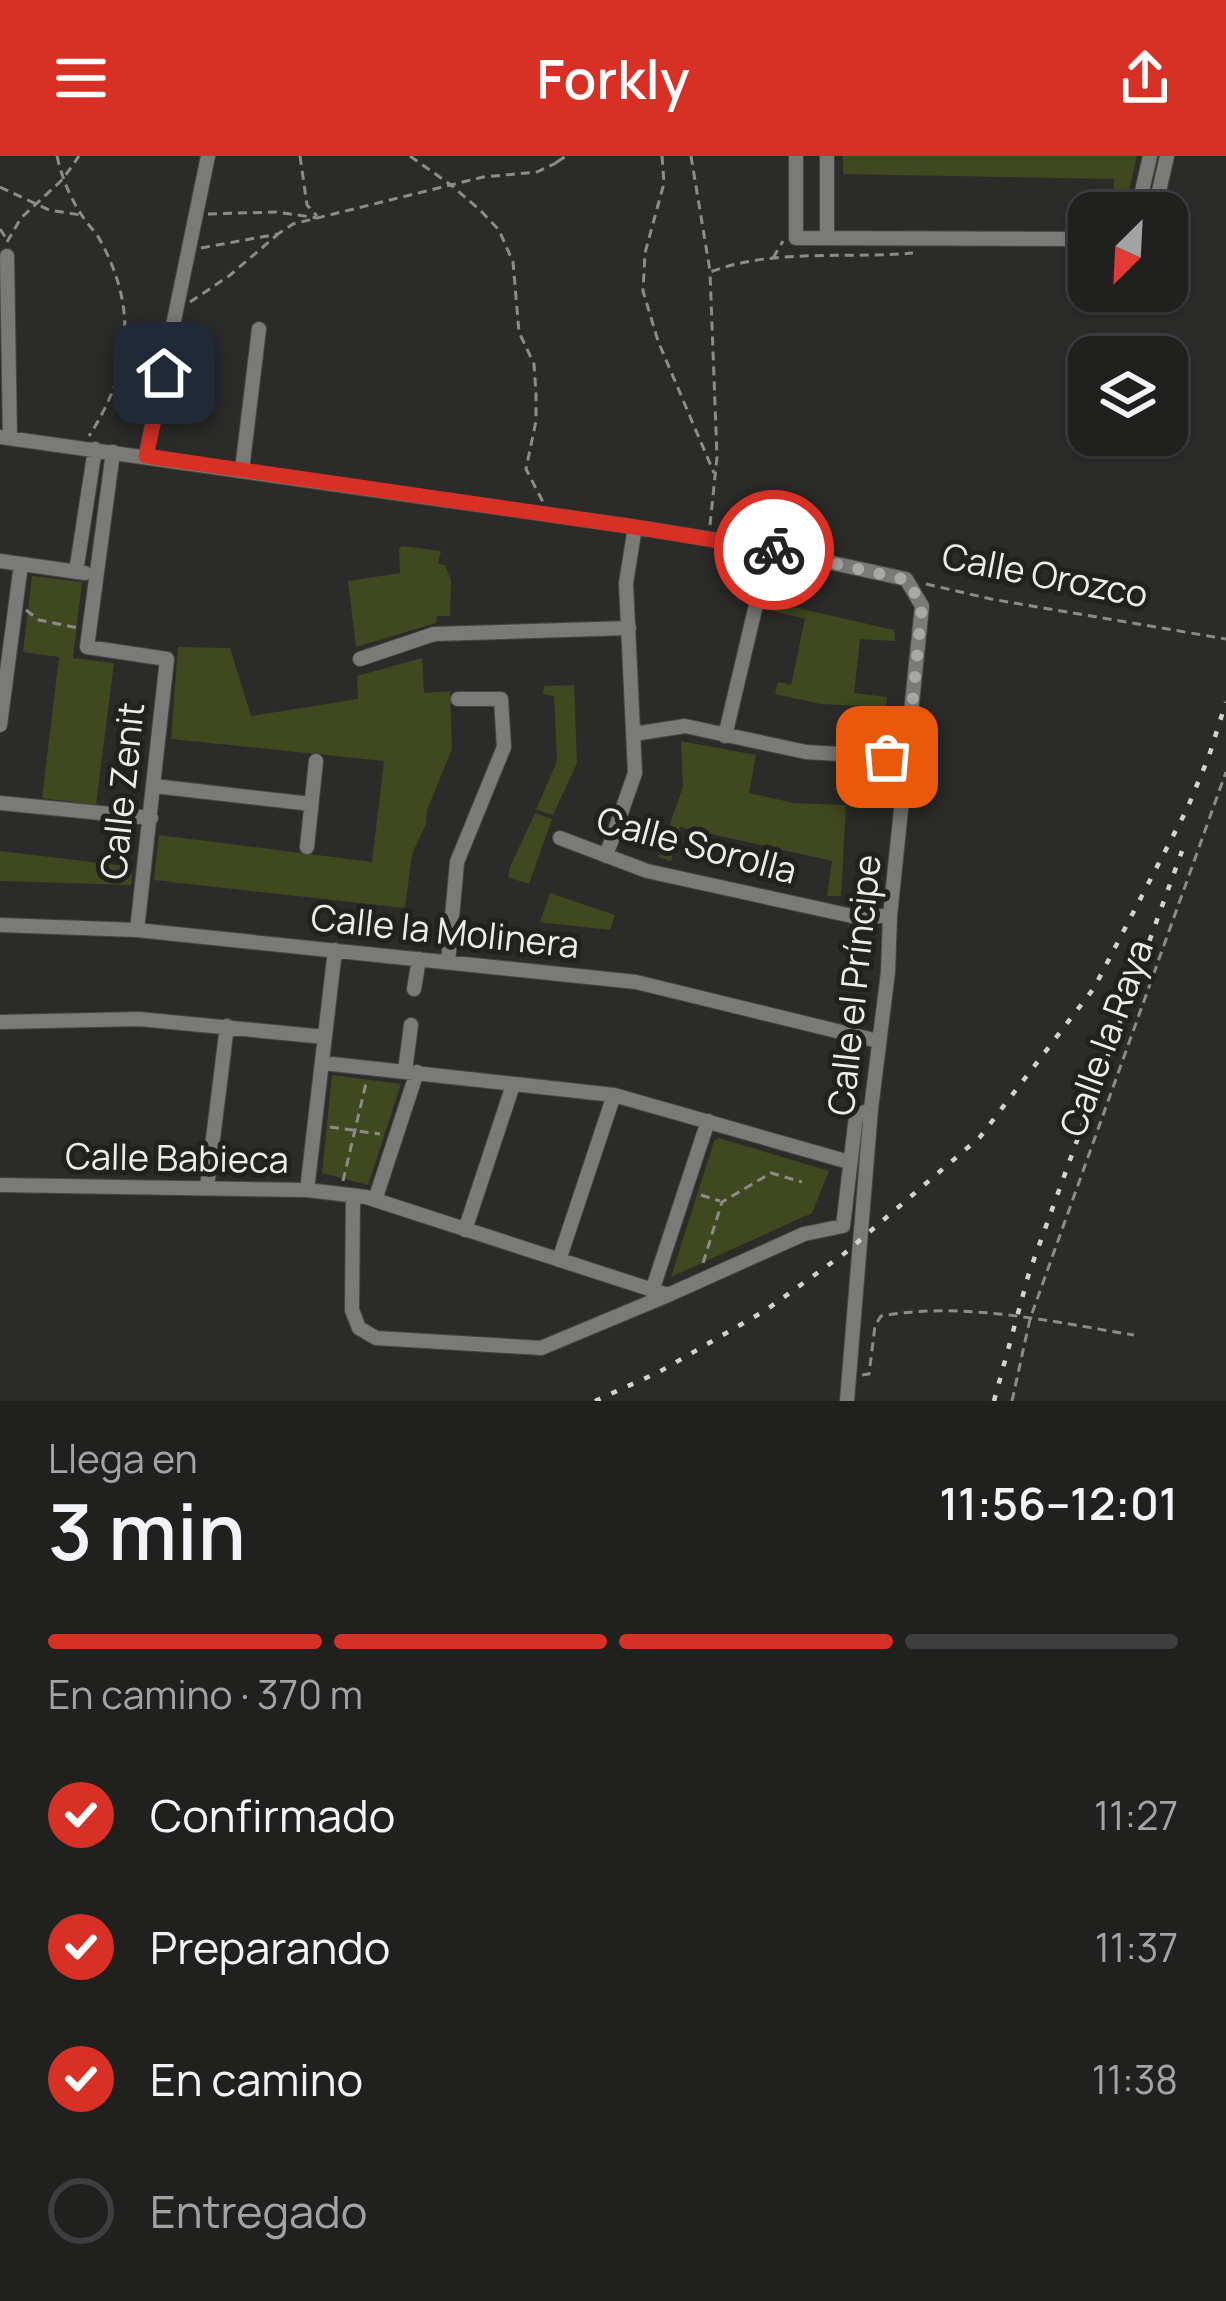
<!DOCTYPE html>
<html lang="es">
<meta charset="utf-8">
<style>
:root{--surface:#20211f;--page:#282928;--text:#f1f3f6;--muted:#a2a3a4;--line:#3d3e3d;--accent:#d93025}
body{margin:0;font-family:Manrope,sans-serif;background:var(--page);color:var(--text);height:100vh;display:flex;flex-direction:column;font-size:45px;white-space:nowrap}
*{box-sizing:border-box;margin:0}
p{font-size:39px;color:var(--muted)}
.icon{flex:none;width:66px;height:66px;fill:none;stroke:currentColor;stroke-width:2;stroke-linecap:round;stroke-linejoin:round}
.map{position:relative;height:1245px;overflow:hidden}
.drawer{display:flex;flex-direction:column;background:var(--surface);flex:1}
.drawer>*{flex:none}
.needle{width:78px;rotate:204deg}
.controls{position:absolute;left:1068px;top:36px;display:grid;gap:24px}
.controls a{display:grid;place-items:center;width:120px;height:120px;border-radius:24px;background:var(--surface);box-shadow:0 3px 9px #0004,0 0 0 3px var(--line);font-size:60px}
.pin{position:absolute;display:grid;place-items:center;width:102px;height:102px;color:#fff;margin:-51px;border-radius:24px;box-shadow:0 6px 18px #0006}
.courier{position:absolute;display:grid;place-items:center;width:120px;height:120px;margin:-60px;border:9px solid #d93025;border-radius:50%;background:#fff;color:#222;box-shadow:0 3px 15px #0007}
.headline em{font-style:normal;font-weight:600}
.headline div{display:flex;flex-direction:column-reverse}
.headline{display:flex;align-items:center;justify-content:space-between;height:204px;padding:0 48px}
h1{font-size:78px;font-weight:600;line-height:90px}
.bar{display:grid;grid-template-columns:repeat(4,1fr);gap:18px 12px;align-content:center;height:144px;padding:0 48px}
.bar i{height:15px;border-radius:9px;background:var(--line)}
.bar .current{background:var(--accent)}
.bar p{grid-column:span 4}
ol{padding:0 48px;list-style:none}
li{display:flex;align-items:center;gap:36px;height:132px}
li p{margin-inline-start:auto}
li .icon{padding:12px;border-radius:50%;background:var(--accent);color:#fff;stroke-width:4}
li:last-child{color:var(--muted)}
li i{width:66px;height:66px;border:6px solid var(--line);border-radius:50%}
header{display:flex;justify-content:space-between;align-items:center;height:156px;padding:0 48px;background:var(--accent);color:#fff;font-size:54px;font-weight:600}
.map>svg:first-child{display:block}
.green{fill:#3f481f}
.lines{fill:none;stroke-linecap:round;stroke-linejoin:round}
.minor-casing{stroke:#474846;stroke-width:16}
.path{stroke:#8b8c89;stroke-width:3;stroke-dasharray:9 6;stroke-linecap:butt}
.minor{stroke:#7a7b78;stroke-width:14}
.rail{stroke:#d2d3d1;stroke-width:4.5;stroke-dasharray:6 12;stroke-linecap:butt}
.done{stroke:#a8a9a7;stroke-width:12;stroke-dasharray:0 21.6}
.route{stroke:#d93025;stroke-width:15}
.labels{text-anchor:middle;stroke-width:10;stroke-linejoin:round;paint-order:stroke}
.street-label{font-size:36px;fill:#ecedeb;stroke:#21221f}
</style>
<header><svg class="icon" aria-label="menu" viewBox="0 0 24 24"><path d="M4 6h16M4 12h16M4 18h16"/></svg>Forkly<svg class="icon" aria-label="share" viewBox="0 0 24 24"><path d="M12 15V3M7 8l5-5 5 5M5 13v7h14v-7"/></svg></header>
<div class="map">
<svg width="1226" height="1245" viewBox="0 0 1226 1245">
<rect width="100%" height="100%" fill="#2b2c29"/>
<path class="green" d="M 843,0 L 1137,0 L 1124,57 L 1113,57 L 1114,23 L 843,18 Z
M 402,390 L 441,395 L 438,408 L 445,409 L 451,424 L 450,460 L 437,460 L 436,467 L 356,491 L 348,425 L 400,417 L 399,393 Z
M 32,420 L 82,426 L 73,502 L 114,507 L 96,649 L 42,642 L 59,501 L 23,496 Z
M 771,446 L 894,474 L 895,485 L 860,483 L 854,537 L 887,541 L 886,551 L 820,548 L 775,538 L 778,526 L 791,529 L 805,463 L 769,454 Z
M 178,491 L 230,492 L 251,560 L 358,543 L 357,520 L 422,502 L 424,537 L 450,535 L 452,593 L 427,654 L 426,668 L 412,698 L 405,752 L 154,724 L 159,679 L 372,706 L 384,605 L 171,583 Z
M 574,529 L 577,607 L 553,659 L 536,654 L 557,605 L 554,540 L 543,538 L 544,530 Z
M 681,585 L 756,599 L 749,637 L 794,647 L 846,649 L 841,740 L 827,740 L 832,705 L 680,671 L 671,705 L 658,701 L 683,631 Z
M 535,657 L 552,663 L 529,728 L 508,721 L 510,711 Z
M 0,695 L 133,711 L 131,729 L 0,725 Z
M 550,737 L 615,759 L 610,774 L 540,766 Z
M 332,919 L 401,928 L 368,1029 L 322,1017 Z
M 719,982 L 829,1015 L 812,1057 L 671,1121 L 714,985 Z"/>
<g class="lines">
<g class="minor-casing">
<path id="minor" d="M 796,0 L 796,82 L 1089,83
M 827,0 L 827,82
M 1137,57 L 1150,0
M 1154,57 L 1167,0
M 7,100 L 10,282
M 0,281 L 635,371 L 759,391 L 906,423 L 922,450 L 890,760 L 888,816 L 871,953 L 847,1245
M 113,296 L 87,491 L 167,503 L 137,774
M 146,300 L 208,0
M 242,314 L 259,173
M 0,405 L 85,417
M 76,416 L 95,293
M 360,503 L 434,478 L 629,472
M 0,569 L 21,408
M 634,578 L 685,570 L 806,596 L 907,602
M 725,580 L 755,453
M 154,630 L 311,648
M 0,647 L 151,662
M 560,682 L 647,715 L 852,760 L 890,760
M 307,691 L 316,605
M 606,700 L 635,617 L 626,427 L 635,371
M 0,769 L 137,774 L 636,826 L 878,885
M 448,806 L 457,706 L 504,591 L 501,543 L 458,543
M 414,833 L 419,803
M 0,866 L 139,863 L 325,881
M 323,907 L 614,939 L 849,1006
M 405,915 L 411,869
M 0,1029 L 307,1034 L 366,1041 L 668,1139
M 207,1031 L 227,870
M 307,1034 L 335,794
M 353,1040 L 352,1154 L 359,1172 L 376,1182 L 541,1192 L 668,1139 L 804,1078 L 843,1070 L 856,960 L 871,953
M 375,1044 L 417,916
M 465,1074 L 513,929
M 559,1104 L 614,939
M 653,1132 L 708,965"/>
</g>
<path class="path" d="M 57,0 C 62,22 70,42 83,61 C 88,69 95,75 100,84 C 138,153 131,215 89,280
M 300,0 L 307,49 L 317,60
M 410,0 L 451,29 L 480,54 L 499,74 L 513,106 L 519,176 L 534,208 L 536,237 L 536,265 L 526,313 L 543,346
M 662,0 L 664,27 L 645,97 L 643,135 L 658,185 L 714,317
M 691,0 L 710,115
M 557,6 L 566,0
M 0,31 L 49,54 L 81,59
M 208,58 L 276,56 L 318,62
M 0,73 L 6,82
M 7,86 L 21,62 L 63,23 L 79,0
M 201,92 L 278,78 L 293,68 L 483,21 L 537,16 L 556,7 L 558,0
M 773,102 L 783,85
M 190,146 L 229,120 L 277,79
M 710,369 L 717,301 L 710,116 C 774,92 846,103 913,97
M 926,428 L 991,443 L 1226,483
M 26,454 L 39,464 L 78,472
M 330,971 L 380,978
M 343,1025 L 367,923
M 701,1039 L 720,1045
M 703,1107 L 722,1046 L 771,1017 L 802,1026
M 862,1219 L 869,1218 L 875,1170 L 881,1160 C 965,1145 1052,1166 1134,1179
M 1012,1245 L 1030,1163 L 1226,616"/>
<use href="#minor" class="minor"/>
<path class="rail" d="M 595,1245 L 659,1216 L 766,1154 L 845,1097 L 980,981 L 1094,832 L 1187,653 L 1209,600 L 1226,546
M 994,1245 L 1029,1117 L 1182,695"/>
</g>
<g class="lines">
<path class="done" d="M 774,394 L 907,424 L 922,450 L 907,602 L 887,601"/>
<path class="route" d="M 164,217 L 146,300 L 635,371 L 774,394"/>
</g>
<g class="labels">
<g class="street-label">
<text transform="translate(1045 419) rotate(11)" y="13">Calle Orozco</text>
<text transform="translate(122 635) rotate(-84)" y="13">Calle Zenit</text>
<text transform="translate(697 689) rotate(15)" y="13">Calle Sorolla</text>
<text transform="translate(445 775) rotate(6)" y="13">Calle la Molinera</text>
<text transform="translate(854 829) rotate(-84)" y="13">Calle el Príncipe</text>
<text transform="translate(1106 882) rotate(-70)" y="13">Calle la Raya</text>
<text transform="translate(177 1002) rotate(1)" y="13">Calle Babieca</text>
</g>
</g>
</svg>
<div class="controls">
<a><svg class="needle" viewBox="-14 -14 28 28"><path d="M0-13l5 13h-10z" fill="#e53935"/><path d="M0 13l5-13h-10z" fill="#a2a3a4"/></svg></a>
<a><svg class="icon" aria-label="layers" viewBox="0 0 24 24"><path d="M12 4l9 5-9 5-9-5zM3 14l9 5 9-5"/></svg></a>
</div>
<div class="pin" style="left:887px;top:601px;background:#ea580c"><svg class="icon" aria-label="bag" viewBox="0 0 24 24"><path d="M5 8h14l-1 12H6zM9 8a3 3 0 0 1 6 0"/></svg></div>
<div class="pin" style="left:164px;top:217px;background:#1f2937"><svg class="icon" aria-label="home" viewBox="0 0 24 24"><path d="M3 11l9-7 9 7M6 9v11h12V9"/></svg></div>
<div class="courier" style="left:774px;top:394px"><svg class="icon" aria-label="bike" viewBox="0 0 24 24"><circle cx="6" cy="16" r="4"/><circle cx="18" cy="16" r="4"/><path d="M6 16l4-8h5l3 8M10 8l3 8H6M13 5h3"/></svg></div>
</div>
<section class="drawer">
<div class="headline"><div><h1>3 min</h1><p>Llega en</p></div><em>11:56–12:01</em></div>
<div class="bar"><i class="current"></i><i class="current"></i><i class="current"></i><i></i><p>En camino · 370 m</p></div>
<ol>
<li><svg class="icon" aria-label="check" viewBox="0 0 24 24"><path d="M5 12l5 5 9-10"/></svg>Confirmado<p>11:27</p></li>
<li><svg class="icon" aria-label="check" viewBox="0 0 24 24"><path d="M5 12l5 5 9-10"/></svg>Preparando<p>11:37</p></li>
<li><svg class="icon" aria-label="check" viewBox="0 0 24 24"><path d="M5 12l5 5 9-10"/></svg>En camino<p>11:38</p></li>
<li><i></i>Entregado</li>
</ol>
</section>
